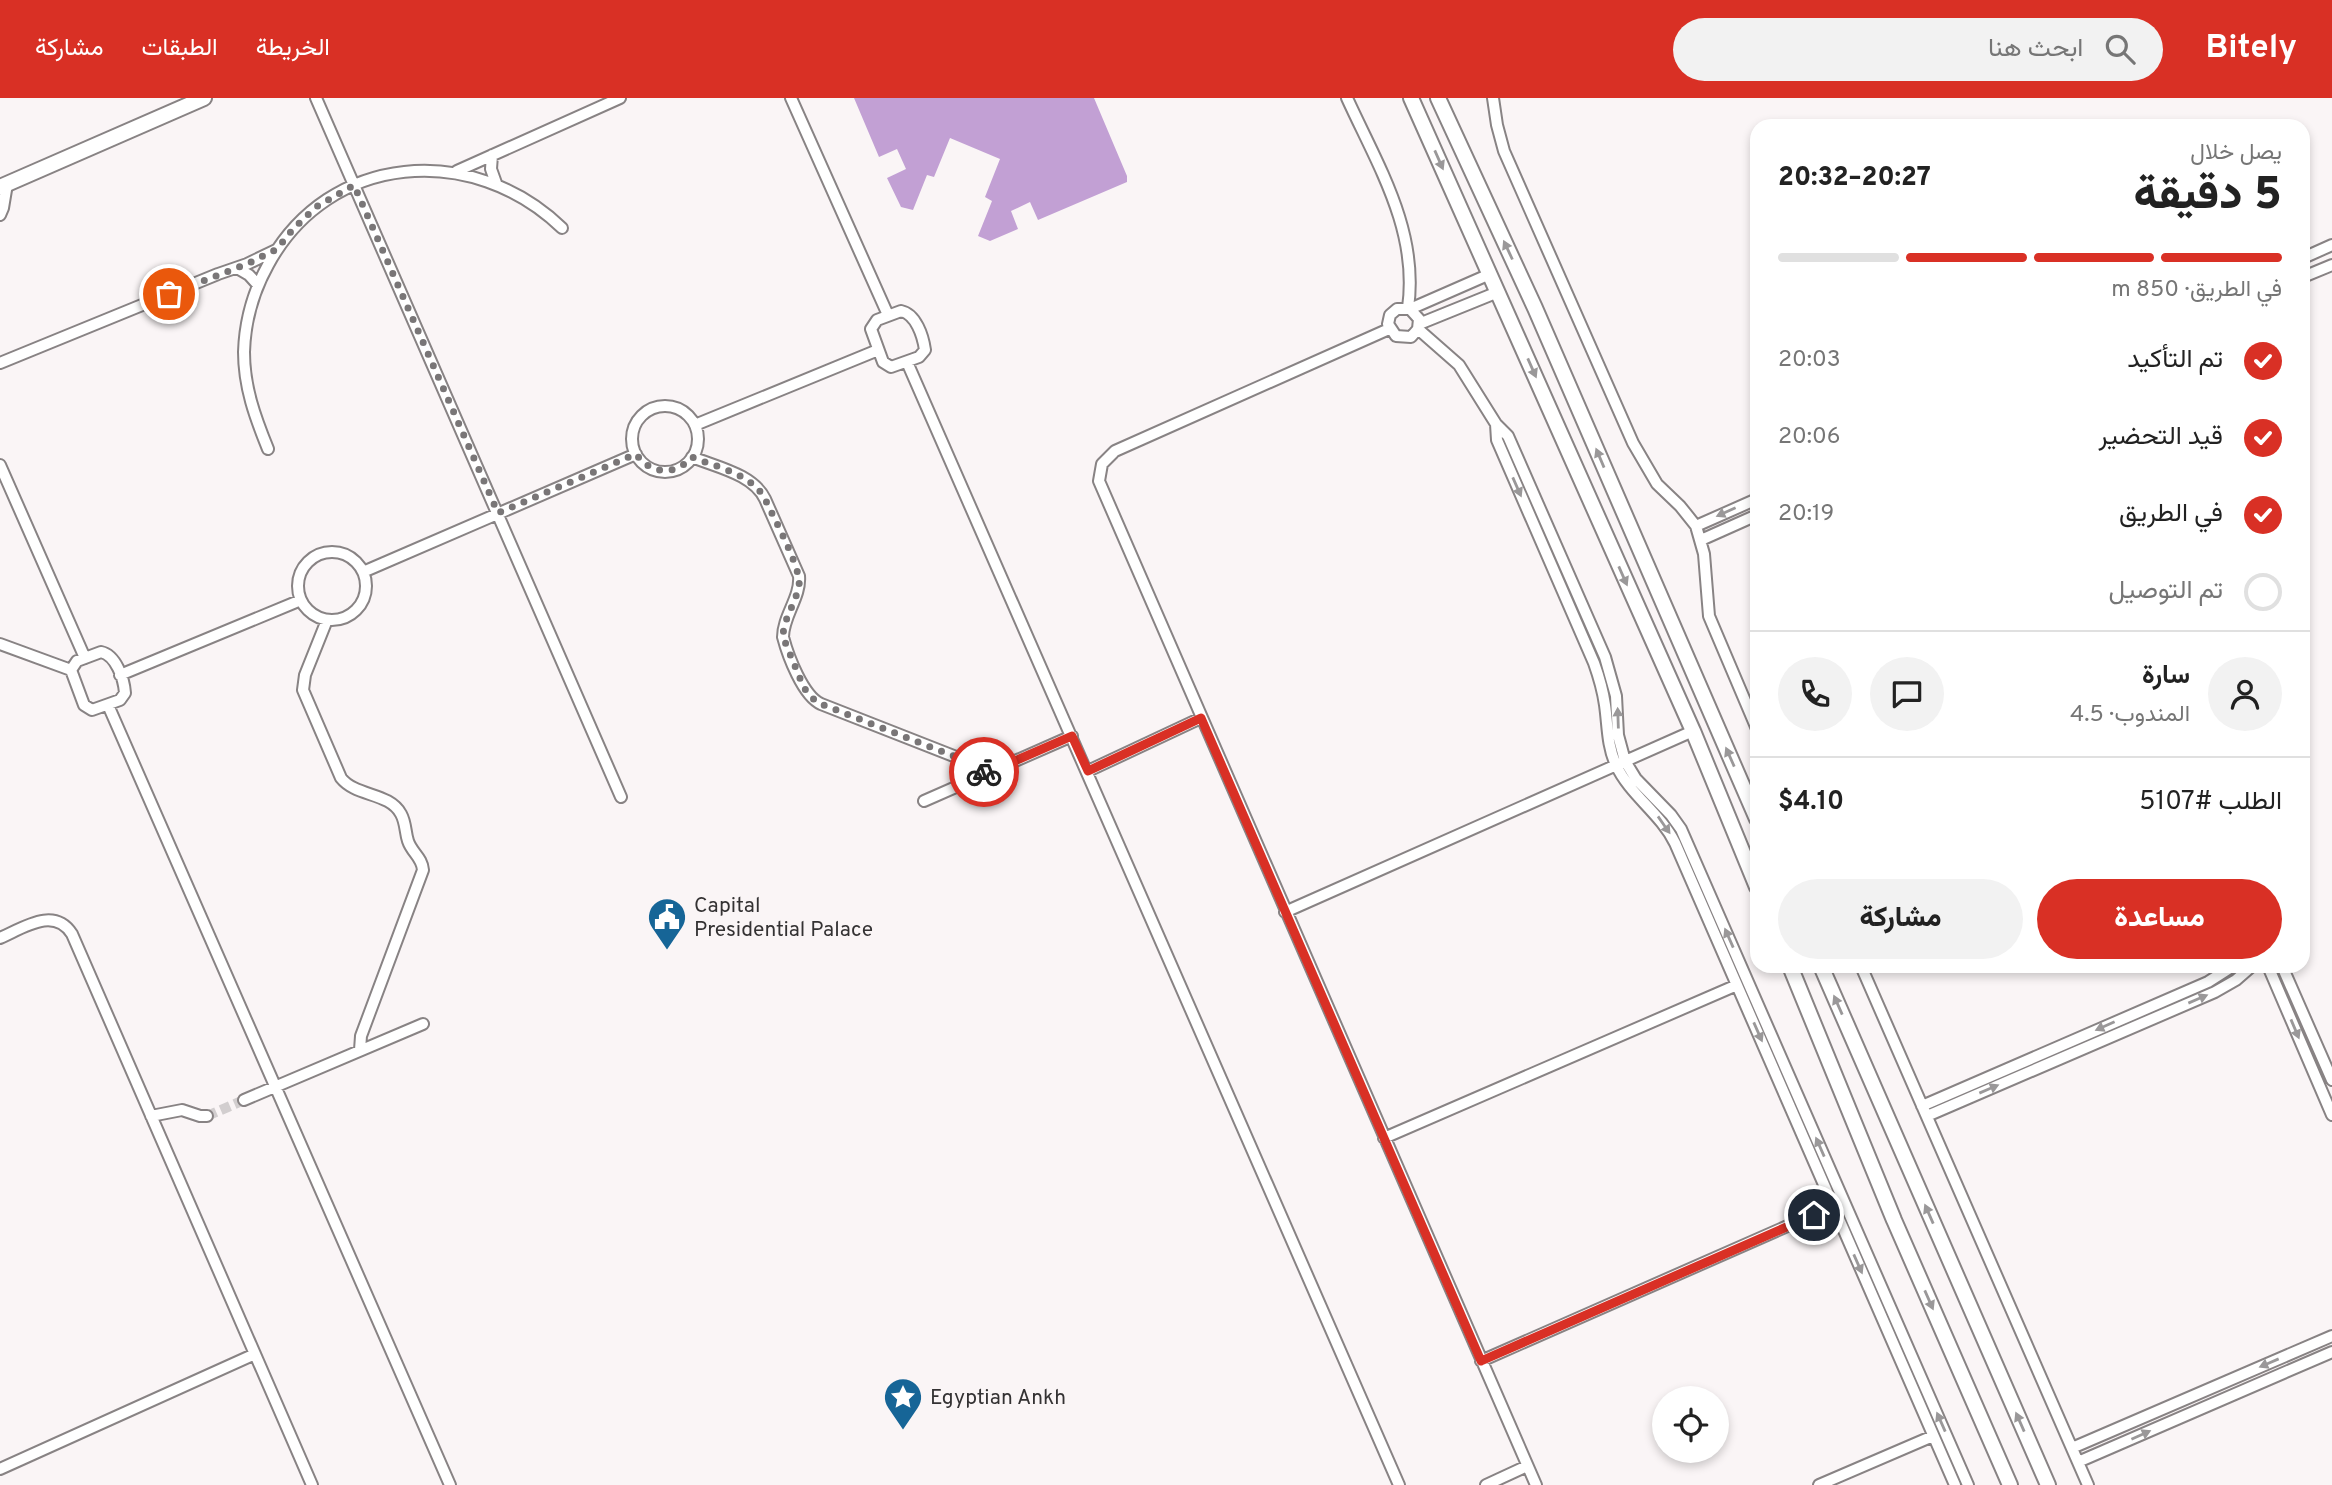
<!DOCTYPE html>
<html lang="ar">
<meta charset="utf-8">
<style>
:root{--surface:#fff;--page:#f2f2f2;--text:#222;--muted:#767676;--line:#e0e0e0;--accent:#d93025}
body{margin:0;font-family:Overpass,Vazirmatn,sans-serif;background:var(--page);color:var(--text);direction:rtl;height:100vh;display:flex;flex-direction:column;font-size:26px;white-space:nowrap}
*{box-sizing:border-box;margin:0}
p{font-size:23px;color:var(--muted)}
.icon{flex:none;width:38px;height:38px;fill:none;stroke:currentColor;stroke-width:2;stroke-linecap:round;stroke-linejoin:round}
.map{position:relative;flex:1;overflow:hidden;direction:ltr}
.side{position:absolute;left:1750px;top:21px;width:560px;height:854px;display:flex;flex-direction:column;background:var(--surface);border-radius:21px;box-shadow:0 4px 10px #0003;direction:rtl}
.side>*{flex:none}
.fabs{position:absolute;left:1652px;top:1288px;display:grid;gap:14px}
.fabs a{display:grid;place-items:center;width:77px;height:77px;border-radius:50%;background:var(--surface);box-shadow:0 4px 10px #0003;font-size:35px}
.pin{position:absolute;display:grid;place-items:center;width:60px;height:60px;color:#fff;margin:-30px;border:4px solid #fff;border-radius:50%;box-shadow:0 2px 7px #0007}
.courier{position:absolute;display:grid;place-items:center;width:70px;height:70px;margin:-35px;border:5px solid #d93025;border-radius:50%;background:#fff;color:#222;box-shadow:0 2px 9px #0007}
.summary em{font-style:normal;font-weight:800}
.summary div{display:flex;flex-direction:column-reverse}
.summary{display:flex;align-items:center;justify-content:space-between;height:119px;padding:0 28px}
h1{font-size:46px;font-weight:800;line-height:52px}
.bar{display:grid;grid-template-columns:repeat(4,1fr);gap:10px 7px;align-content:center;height:84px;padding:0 28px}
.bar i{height:9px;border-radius:5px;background:var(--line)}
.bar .active{background:var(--accent)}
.bar p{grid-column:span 4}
.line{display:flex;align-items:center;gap:18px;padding:0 28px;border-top:2px solid var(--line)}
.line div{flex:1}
.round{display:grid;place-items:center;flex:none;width:74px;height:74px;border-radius:37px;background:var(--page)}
ol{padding:0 28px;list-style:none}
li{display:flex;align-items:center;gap:21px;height:77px}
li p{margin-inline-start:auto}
li .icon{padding:7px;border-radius:50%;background:var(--accent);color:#fff;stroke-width:4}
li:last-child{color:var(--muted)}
li i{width:38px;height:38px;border:4px solid var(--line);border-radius:50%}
.button{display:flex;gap:14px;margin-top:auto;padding:14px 28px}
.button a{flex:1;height:80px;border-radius:42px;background:var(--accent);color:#fff;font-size:28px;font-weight:800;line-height:80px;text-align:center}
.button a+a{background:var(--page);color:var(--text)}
header{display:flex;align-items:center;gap:42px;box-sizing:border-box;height:98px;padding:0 35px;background:var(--accent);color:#fff}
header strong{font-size:33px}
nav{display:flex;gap:38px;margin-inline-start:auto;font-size:24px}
.search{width:490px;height:63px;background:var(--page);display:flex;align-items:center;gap:18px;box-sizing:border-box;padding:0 24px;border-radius:38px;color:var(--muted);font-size:26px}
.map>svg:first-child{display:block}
.water{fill:#c2a0d4}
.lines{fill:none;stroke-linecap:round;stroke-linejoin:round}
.minor-tunnel{stroke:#d2cecf;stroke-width:10;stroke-dasharray:10 5;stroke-linecap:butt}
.minor-casing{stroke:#888384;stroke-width:14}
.tertiary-casing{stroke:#888384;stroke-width:18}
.minor{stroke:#fff;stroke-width:10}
.tertiary{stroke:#fff;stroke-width:14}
.oneway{fill:#9a9899}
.done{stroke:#797677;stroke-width:7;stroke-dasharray:0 12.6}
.route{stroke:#d93025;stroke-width:9}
.labels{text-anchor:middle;stroke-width:7;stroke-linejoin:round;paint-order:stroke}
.poi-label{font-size:21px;fill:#343233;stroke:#faf5f6;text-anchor:start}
</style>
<header>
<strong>Bitely</strong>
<div class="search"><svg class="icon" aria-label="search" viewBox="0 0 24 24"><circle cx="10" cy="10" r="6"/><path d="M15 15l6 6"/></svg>ابحث هنا</div>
<nav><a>الخريطة</a><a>الطبقات</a><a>مشاركة</a></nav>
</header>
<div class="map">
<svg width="2332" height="1387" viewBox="0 0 2332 1387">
<rect width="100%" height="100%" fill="#faf5f6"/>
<path class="water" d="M 854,0 L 1094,0 L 1127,78 L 1127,84 L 1038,122 L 1030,104 L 1011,113 L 1018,131 L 990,143 L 978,138 L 992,103 L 985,99 L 1000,61 L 950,40 L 934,79 L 927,77 L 913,112 L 901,109 L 887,80 L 906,71 L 897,51 L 879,59 Z"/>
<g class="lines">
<path class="minor-tunnel" d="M 207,1018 L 244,1002"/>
<g class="minor-casing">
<path id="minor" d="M 316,0 L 621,699
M 791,0 L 888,217
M 1347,0 C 1378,68 1419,133 1408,210
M 1493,0 L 1497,27 L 1504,53 L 1633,345 L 1657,386 L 1680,408 L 1696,428 L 1704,456 L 1709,518 L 1757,631
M 492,57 L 491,71 L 496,85
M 457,73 L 620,0
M 0,117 L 3,110 L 7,86
M 2303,160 L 2332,147
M 237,170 L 249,177 L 258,187
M 2303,179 L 2332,167
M 1410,211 L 1419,221 L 1418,231 L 1411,239 L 1396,238 L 1388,226 L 1390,217 L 1397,211 L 1410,211 L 1490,176
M 901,213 C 916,216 923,238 925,252 L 919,259 L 891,269 L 883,264 L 871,231 L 877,222 Z
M 1419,226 L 1498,194
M 1389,231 L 1115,353 L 1102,366 L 1099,383 L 1536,1387
M 1418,231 L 1459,267 L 1496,326 L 1508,338 L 1605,559 L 1616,598 L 1618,637 L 1625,663 L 1636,681 L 1671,717 L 1681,731 L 1968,1387
M 907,264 L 1399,1387
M 0,265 L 218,176 L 247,166 L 276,152
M632 341a33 33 0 1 1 66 0a33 33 0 1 1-66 0Z
M 1496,326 L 1497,342 L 1594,565 C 1599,579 1603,593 1605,607 C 1608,628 1607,647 1616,667 C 1630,697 1660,715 1675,745 L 1955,1387
M 695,327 L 878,252
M 268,351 C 255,319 244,289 244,254 C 245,222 253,194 268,167 C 329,54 473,44 562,130
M 692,359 C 716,369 753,376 765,401 L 799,478 C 801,499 783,518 783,539 C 788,558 803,598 821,606 L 974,666 L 985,676
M 0,367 L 85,560
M 1696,428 L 1757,401
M 1701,442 L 1757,417
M298 488a34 34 0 1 1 68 0a34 34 0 1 1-68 0Z
M 363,474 L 636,356
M 327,522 L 305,577 L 303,592 L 341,680 C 356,699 389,694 401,716 C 406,725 405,734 408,743 C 412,755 422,759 423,772 L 361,938 L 360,952
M 0,546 L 71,572
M 101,554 C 116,557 124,581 125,595 L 120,602 L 92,612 L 84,607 L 71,572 L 77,563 Z
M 120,577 L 301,502
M 108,607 L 450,1387
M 1088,673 L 1201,620
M 924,703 L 1072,638
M 1285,814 L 1693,633
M 0,840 C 23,830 54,808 72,836 L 312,1387
M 1861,868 L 2088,1387
M 2268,868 L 2332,1017
M 2282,868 L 2332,982
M 244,1002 L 423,926
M 1922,1008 L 2208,884 L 2233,868
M 151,1018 L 182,1012 L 200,1018 L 207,1018
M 1927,1018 L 2215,894 L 2236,882 L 2252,868
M 1384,1040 L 1737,887
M 1481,1263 L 1833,1108
M 2072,1350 L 2332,1238
M 2078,1364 L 2332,1254
M 0,1371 L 255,1256
M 1486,1387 L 1527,1368
M 1819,1387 L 1933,1338"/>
</g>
<g class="tertiary-casing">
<path id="tertiary" d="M 1411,0 L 1693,633 L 1757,789
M 1438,0 L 1535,210 L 1757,721
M 0,89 L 204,0
M 1790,868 L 1894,1122 L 2010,1387
M 1821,868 L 2048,1387"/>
</g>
<use href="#minor" class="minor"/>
<use href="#tertiary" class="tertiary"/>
</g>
<defs><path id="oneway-solid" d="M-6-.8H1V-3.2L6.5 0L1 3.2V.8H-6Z" transform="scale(1.75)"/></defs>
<g class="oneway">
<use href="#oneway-solid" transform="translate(1439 62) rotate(66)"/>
<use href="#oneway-solid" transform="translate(1508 152) rotate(-115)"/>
<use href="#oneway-solid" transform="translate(1532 270) rotate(66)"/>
<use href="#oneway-solid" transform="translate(1600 360) rotate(-113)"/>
<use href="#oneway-solid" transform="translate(1517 389) rotate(66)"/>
<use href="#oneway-solid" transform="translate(1726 414) rotate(156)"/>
<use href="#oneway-solid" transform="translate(1623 478) rotate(66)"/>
<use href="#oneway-solid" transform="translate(1618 620) rotate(-92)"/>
<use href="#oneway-solid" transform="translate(1730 659) rotate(-114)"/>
<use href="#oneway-solid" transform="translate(1664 727) rotate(55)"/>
<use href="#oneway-solid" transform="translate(1729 840) rotate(-114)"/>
<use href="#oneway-solid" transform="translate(2198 901) rotate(-23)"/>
<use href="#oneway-solid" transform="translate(1838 907) rotate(-114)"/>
<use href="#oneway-solid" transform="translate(2105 928) rotate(156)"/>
<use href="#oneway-solid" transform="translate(2295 931) rotate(67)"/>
<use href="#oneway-solid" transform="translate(1758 934) rotate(66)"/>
<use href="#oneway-solid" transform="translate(1989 991) rotate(-23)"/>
<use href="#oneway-solid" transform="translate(1820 1049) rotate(-114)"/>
<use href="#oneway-solid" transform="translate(1929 1116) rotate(-114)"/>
<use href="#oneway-solid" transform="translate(1858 1166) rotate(66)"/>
<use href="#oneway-solid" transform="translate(1929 1202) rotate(66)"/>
<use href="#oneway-solid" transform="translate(2269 1265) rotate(157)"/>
<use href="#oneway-solid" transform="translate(1941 1324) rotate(-114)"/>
<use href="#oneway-solid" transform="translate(2020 1324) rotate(-114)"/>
<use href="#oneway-solid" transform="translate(2141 1337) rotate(-24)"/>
</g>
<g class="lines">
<path class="done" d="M 169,196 L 247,166 L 277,151 L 293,131 L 316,109 L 354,87 L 498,415 L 636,356 C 651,377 675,378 692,359 C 716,369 752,376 765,401 C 773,418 802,472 799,487 C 796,505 783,521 783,539 L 804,590 L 816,604 L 974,666 L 984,674"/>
<path class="route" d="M 984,674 L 985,676 L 1072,638 L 1088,673 L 1201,620 L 1481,1263 L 1814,1117"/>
</g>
<defs>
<g id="civic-pin" transform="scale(2.0125)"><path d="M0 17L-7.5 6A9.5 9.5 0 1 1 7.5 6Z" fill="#166597" stroke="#faf5f6"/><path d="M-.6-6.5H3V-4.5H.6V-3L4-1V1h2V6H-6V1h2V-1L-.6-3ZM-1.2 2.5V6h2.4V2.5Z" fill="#fff"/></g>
<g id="sight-pin" transform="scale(2.0125)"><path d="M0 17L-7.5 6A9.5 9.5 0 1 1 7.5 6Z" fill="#166597" stroke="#faf5f6"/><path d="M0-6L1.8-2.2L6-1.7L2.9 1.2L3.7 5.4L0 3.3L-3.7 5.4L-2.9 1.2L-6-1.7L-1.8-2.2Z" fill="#fff"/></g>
</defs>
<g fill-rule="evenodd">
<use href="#civic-pin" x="667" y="819"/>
<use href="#sight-pin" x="903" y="1299"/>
</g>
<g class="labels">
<g class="poi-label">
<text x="694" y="814">Capital<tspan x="694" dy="24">Presidential Palace</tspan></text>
<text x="930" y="1306">Egyptian Ankh</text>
</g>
</g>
</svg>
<div class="fabs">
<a><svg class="icon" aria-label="locate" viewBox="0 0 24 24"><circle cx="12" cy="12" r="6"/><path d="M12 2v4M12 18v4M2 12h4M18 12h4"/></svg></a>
</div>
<div class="pin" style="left:169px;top:196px;background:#ea580c"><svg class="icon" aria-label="bag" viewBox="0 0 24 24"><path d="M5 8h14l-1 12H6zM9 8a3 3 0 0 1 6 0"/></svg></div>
<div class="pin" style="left:1814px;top:1117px;background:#1f2937"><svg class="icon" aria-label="home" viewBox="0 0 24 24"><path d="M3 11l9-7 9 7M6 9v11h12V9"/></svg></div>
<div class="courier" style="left:984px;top:674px"><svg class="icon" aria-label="bike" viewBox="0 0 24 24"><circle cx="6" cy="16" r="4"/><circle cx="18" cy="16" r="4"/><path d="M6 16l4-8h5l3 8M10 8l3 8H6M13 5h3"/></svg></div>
<section class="side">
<div class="summary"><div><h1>5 دقيقة</h1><p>يصل خلال</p></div><em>20:27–20:32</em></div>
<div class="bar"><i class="active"></i><i class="active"></i><i class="active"></i><i></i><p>في الطريق · 850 m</p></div>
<ol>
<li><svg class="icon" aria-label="check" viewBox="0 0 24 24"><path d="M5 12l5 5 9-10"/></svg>تم التأكيد<p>20:03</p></li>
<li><svg class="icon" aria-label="check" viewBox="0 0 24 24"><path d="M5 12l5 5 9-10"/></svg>قيد التحضير<p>20:06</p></li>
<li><svg class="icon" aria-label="check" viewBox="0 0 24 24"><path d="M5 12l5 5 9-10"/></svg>في الطريق<p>20:19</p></li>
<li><i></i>تم التوصيل</li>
</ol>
<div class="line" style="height:126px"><a class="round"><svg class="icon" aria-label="person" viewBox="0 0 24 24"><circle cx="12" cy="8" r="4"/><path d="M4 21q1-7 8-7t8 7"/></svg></a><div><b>سارة</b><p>المندوب · 4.5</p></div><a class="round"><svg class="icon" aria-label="chat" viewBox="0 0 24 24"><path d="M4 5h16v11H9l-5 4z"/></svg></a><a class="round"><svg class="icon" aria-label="phone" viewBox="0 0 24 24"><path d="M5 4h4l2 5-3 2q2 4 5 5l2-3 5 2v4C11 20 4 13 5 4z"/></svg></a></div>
<div class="line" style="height:91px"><div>الطلب #5107</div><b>$4.10</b></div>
<div class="button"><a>مساعدة</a><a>مشاركة</a></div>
</section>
</div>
